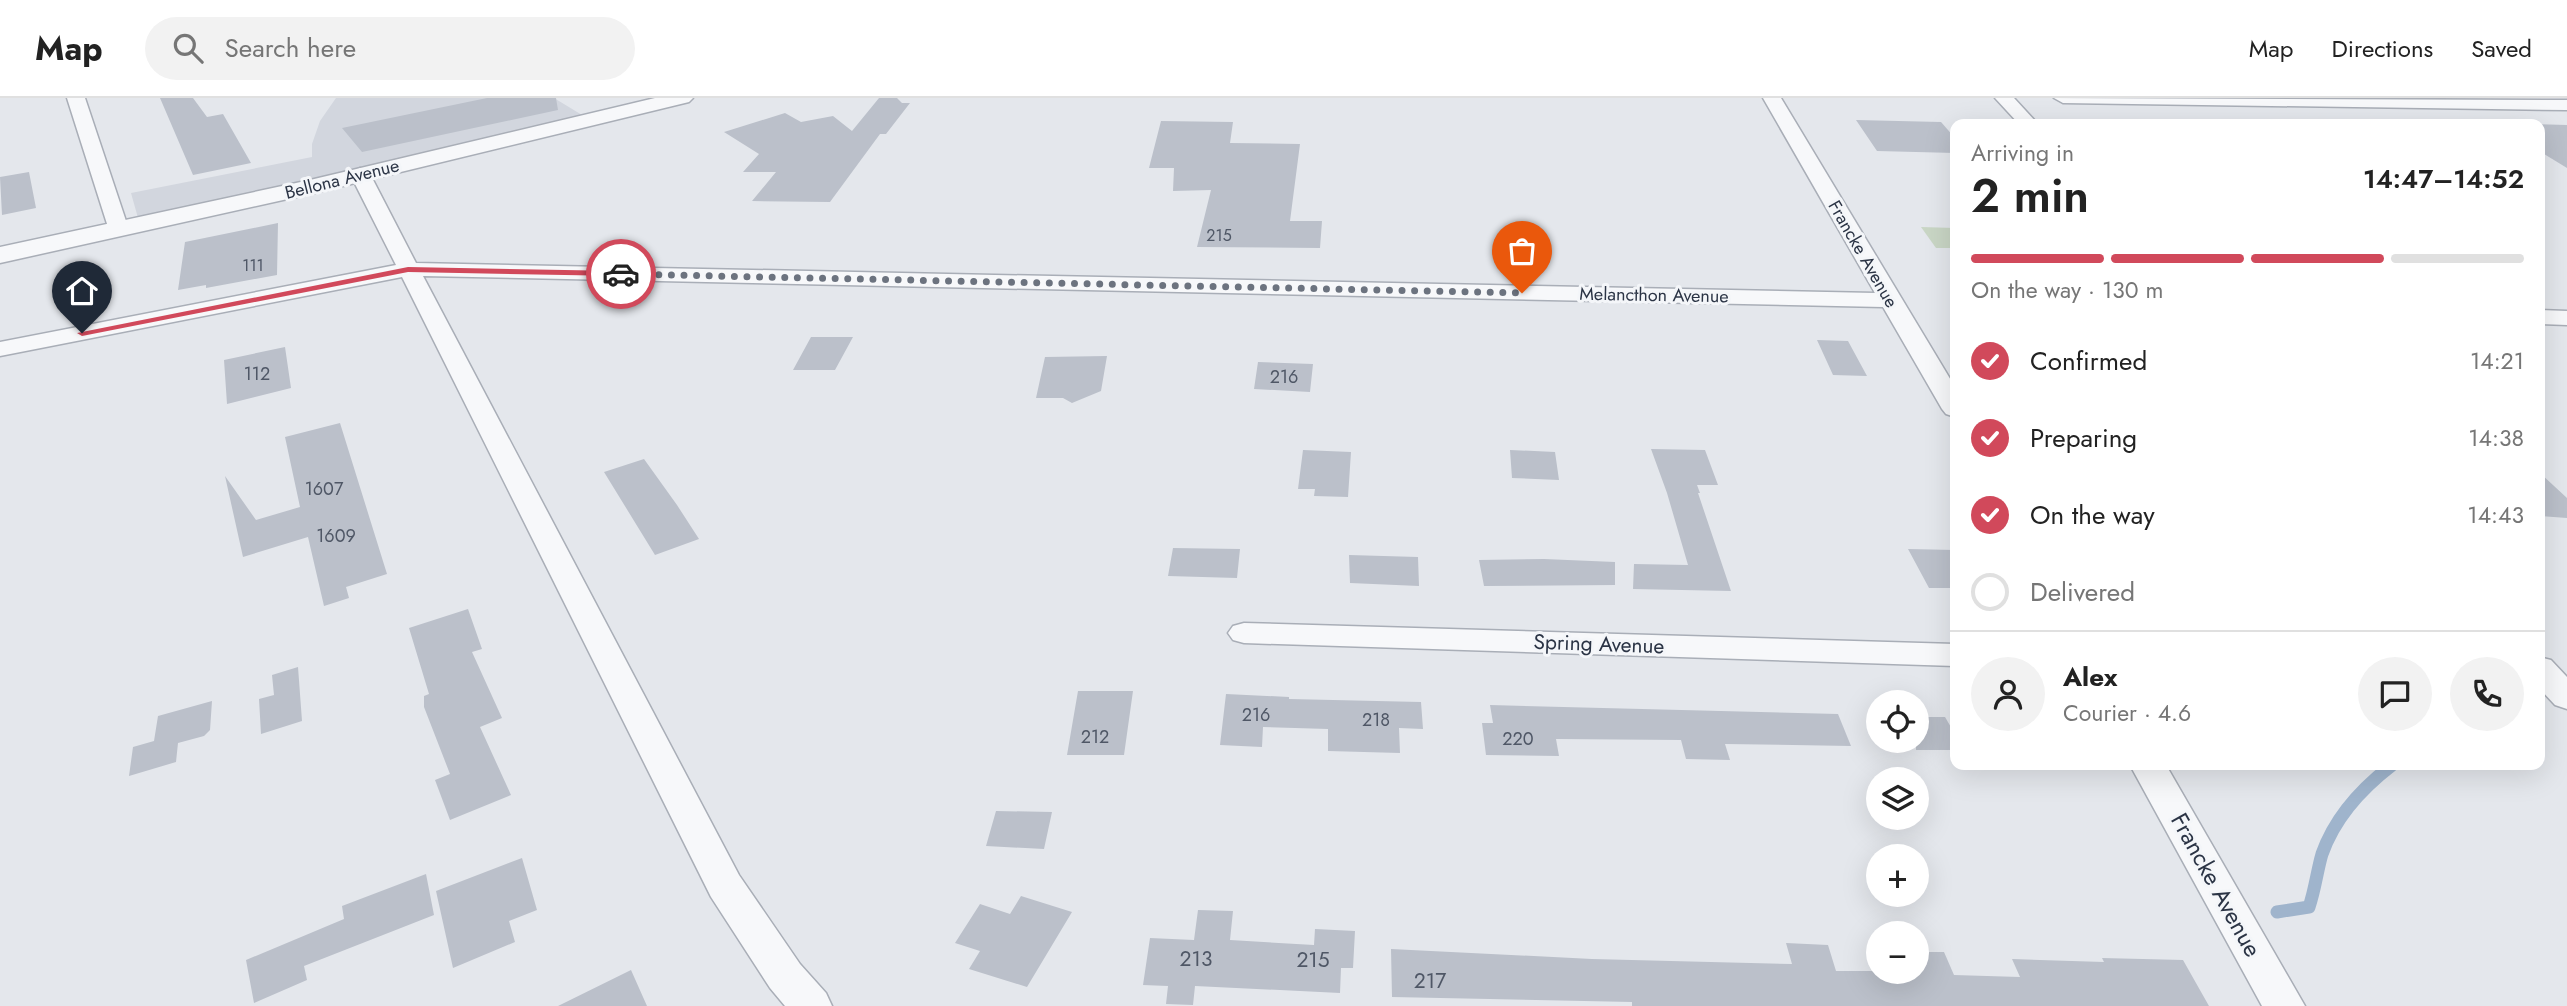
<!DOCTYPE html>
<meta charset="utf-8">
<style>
:root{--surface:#fff;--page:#f2f2f2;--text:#222;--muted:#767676;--line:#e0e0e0;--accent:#d1495b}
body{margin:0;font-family:Jost,sans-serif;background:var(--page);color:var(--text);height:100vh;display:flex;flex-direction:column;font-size:26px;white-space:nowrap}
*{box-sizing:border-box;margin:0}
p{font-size:23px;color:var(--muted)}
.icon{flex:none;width:38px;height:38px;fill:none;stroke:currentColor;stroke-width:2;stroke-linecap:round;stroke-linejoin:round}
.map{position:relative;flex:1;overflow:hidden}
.side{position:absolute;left:1950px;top:21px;width:595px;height:651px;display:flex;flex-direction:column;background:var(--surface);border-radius:14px;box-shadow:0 7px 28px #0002}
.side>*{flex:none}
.tools{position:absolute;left:1866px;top:592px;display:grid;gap:14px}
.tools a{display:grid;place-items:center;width:63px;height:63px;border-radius:50%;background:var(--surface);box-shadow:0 7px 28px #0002;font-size:35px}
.pin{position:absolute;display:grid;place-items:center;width:60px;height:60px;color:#fff;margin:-72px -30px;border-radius:50% 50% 50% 0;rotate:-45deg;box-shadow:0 0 7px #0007}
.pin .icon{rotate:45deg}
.courier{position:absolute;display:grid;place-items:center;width:70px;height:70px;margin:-35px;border:5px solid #d1495b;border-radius:50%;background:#fff;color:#222;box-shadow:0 2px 9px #0007}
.headline em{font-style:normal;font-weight:600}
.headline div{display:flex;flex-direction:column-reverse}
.headline{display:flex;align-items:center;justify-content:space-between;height:119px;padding:0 21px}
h1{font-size:46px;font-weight:600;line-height:52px}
.bar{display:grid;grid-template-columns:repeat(4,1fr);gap:10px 7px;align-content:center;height:84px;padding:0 21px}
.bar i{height:9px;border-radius:5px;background:var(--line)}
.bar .active{background:var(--accent)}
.bar p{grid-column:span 4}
.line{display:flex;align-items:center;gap:18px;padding:0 21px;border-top:2px solid var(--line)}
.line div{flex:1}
.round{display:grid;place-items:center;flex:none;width:74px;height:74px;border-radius:37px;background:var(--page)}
ol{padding:0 21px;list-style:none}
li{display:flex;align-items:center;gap:21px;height:77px}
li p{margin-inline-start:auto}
li .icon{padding:7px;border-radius:50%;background:var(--accent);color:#fff;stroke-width:4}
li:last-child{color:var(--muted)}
li i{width:38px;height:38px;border:4px solid var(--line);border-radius:50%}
header{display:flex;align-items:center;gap:42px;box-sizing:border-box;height:98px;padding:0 35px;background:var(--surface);border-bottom:2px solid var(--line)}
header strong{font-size:33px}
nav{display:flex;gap:38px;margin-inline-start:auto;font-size:24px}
.search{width:490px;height:63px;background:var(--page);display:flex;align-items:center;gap:18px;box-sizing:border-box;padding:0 24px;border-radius:38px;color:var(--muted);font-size:26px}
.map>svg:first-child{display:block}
.built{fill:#d2d6de}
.green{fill:#c9d6c5}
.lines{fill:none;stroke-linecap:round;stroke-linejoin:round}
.stream{stroke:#9fb4cc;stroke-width:13}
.building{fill:#bbc0ca}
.minor-casing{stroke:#a9aeb7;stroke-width:3}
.tertiary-casing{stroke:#a9aeb7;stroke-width:3}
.minor{fill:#f7f8fa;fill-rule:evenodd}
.tertiary{fill:#f7f8fa;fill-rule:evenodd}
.route{fill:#d1495b}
.done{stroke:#6c737f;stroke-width:7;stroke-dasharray:0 12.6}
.labels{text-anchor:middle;stroke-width:6;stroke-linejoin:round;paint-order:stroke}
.far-number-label{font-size:16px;fill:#4f5766}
.far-street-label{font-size:18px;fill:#2b3445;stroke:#f4f6f9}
.number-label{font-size:18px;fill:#4f5766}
.street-label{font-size:21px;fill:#2b3445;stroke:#f4f6f9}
.near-number-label{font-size:21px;fill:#4f5766}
.near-street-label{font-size:24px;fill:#2b3445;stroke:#f4f6f9}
</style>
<header>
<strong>Map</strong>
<div class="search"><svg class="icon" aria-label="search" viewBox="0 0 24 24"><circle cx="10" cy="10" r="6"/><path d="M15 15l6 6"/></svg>Search here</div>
<nav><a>Map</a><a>Directions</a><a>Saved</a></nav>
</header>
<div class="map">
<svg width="2567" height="908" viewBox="0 0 2567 908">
<rect width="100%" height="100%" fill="#e4e7ec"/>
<path class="built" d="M 336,0 L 554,0 L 587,20 L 138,120 L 131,95 L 312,59 L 312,46 L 320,23 Z"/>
<path class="green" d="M 1921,129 L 1955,130 L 1955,150 L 1936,150 Z"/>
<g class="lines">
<path class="stream" d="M 2277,814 L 2309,809 C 2315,792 2317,773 2322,756 C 2335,719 2362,690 2392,667"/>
</g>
<path class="building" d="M 160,0 L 193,0 L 207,19 L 223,16 L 251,65 L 193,77 Z
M 487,0 L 556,0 L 558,12 L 362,54 L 342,30 Z
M 879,0 L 897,0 L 902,5 L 910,5 L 886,36 L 880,36 L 830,104 L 752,103 L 776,74 L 743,74 L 759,56 L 724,34 L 785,15 L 801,24 L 833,18 L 852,33 Z
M 1856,22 L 1941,24 L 1955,40 L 1955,55 L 1877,53 Z
M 1161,23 L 1233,24 L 1230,45 L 1300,46 L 1290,123 L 1322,123 L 1320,150 L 1197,149 L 1211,92 L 1173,93 L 1174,70 L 1149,70 Z
M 2492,25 L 2567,27 L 2567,70 L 2539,53 L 2539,26 Z
M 29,74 L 36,110 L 2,117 L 0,79 Z
M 278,125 L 277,177 L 206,190 L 206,187 L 178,192 L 185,144 Z
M 811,239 L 853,239 L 835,272 L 793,272 Z
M 1817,242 L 1848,243 L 1867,278 L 1833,277 Z
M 285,249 L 291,290 L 227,306 L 224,262 Z
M 1107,258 L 1101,293 L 1072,305 L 1063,300 L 1036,300 L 1045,259 Z
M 1258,264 L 1313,266 L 1310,294 L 1254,291 Z
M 340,325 L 387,476 L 346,489 L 349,500 L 324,508 L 308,439 L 243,459 L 225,378 L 256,422 L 300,409 L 285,339 Z
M 1651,351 L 1705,352 L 1718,387 L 1697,387 L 1700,395 L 1698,395 L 1731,493 L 1633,491 L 1634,466 L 1688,467 L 1667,395 Z
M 1303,352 L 1351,354 L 1348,399 L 1314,398 L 1315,391 L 1298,391 Z
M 1510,352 L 1555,354 L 1559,382 L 1512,380 Z
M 644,361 L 677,407 L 699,441 L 655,457 L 604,374 Z
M 2539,374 L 2567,400 L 2567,420 L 2539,418 Z
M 1173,450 L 1240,451 L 1237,480 L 1168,478 Z
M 1908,451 L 1955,452 L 1955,490 L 1929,490 Z
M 1349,457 L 1418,459 L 1419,488 L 1350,485 Z
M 1544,461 L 1615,464 L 1615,487 L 1484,488 L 1479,462 Z
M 468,511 L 482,551 L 472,554 L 502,620 L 480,629 L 511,697 L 450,722 L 435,682 L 450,676 L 424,609 L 424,598 L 429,596 L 409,530 Z
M 298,569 L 302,623 L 261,636 L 259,601 L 274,597 L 272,577 Z
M 1078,593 L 1133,593 L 1124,657 L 1067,657 Z
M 1226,596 L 1289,599 L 1289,601 L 1421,604 L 1423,631 L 1399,630 L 1400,655 L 1328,653 L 1328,631 L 1263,629 L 1262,649 L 1220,647 Z
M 212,603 L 210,632 L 204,638 L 178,645 L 176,664 L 129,678 L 133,649 L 154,643 L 158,618 Z
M 1490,607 L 1838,616 L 1851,648 L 1725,646 L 1730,662 L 1686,661 L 1681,642 L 1556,641 L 1559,658 L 1486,657 L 1482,625 L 1493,625 Z
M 1916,619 L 1945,619 L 1955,636 L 1955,652 L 1916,652 Z
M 996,713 L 1052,714 L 1044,751 L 986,748 Z
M 522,760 L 537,812 L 509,823 L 515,844 L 453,870 L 436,793 Z
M 426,776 L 434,817 L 304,868 L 307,882 L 254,905 L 246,862 L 344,821 L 342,808 Z
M 1021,798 L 1072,814 L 1027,889 L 969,871 L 980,853 L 955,845 L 980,806 L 1010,816 Z
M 1198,812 L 1233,813 L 1230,842 L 1314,847 L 1315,831 L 1355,833 L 1353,870 L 1341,870 L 1340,895 L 1195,888 L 1193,907 L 1166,906 L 1168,888 L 1143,887 L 1150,840 L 1194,842 Z
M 1786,845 L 1828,847 L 1836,873 L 1916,873 L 1916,854 L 1944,854 L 1954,877 L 2020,879 L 2012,861 L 2104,864 L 2102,860 L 2183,862 L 2209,908 L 1632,908 L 1632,904 L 1392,899 L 1391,851 L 1592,861 L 1792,866 Z
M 631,872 L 647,908 L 558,908 Z"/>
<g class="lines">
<g class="minor-casing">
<path id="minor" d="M 67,0 L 85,0 L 128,129 L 125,133 L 111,133 L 108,129 Z
M 1763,0 L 1781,0 L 1955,289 L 1955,319 L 1946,316 L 1942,311 L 1883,209 L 423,178 L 739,777 L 800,866 L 826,895 L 832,908 L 785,908 L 770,890 L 711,799 L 402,179 L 0,258 L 0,244 L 396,167 L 350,76 L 360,70 L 370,76 L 416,165 L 1875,195 Z
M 1995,0 L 2014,0 L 2038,26 L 2019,26 Z
M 2054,0 L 2567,2 L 2567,12 L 2063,5 Z
M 2539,212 L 2567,213 L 2567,227 L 2539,226 Z
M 1244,525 L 1955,546 L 1955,568 L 1244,545 L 1233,542 L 1228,535 L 1233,528 Z
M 2539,559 L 2551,562 L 2567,579 L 2567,611 L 2555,607 L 2539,590 Z
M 2130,667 L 2166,667 L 2305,908 L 2262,908 Z"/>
</g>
<g class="tertiary-casing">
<path id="tertiary" d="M 655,0 L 693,0 L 689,4 L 310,96 L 0,165 L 0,149 L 310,82 Z"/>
</g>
<use href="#minor" class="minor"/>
<use href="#tertiary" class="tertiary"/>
</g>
<path class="route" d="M 408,169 L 621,173 L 625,176 L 621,178 L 408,174 L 82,238 L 77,235 Z"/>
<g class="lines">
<path class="done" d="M 621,176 L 1522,195"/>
</g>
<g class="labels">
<g class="far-number-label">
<text x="1219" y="143">215</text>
<text x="253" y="173">111</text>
</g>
<g class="far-street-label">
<text transform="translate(342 81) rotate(-14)" y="6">Bellona Avenue</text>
<text transform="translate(1863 156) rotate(60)" y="6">Francke Avenue</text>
<text transform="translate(1654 197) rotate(1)" y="6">Melancthon Avenue</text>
</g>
<g class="number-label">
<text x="257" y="282">112</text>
<text x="1284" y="285">216</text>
<text x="324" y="397">1607</text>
<text x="336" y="444">1609</text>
<text x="1256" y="623">216</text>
<text x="1376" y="628">218</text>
<text x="1095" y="645">212</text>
<text x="1518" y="647">220</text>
</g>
<g class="street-label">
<text transform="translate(1599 546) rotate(2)" y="7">Spring Avenue</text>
</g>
<g class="near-number-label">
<text x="1196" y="868">213</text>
<text x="1313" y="869">215</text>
<text x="1430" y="890">217</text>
</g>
<g class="near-street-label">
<text transform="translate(2216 787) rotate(61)" y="8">Francke Avenue</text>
</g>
</g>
</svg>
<div class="tools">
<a><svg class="icon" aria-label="locate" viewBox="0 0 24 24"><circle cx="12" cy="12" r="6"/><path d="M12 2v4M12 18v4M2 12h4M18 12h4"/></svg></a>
<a><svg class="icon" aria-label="layers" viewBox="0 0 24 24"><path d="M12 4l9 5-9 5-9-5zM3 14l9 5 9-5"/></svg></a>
<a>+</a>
<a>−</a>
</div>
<div class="pin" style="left:1522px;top:195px;background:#ea580c"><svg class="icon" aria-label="bag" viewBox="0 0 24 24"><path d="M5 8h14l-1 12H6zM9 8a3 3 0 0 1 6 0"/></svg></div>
<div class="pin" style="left:82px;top:235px;background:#1f2937"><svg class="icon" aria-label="home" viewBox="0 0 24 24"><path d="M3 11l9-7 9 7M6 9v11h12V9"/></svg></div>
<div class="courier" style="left:621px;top:176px"><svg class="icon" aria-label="car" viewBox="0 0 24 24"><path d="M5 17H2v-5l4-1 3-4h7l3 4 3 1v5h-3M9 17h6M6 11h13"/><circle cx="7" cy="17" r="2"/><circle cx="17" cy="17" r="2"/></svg></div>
<section class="side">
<div class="headline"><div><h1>2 min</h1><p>Arriving in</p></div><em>14:47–14:52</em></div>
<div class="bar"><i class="active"></i><i class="active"></i><i class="active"></i><i></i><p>On the way · 130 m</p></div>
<ol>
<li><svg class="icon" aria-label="check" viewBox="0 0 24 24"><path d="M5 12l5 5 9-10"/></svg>Confirmed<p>14:21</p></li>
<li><svg class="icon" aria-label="check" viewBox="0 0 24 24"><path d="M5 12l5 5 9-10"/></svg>Preparing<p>14:38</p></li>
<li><svg class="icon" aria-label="check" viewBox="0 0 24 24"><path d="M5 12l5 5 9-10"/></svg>On the way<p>14:43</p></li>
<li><i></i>Delivered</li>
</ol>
<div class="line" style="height:126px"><a class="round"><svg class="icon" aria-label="person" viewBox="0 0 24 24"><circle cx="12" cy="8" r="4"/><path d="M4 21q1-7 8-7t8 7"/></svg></a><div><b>Alex</b><p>Courier · 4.6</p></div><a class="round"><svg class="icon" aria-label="chat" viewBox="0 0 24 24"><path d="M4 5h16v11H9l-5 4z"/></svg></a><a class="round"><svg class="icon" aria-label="phone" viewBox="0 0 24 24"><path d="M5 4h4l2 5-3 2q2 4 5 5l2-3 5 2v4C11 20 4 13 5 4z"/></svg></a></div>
</section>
</div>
